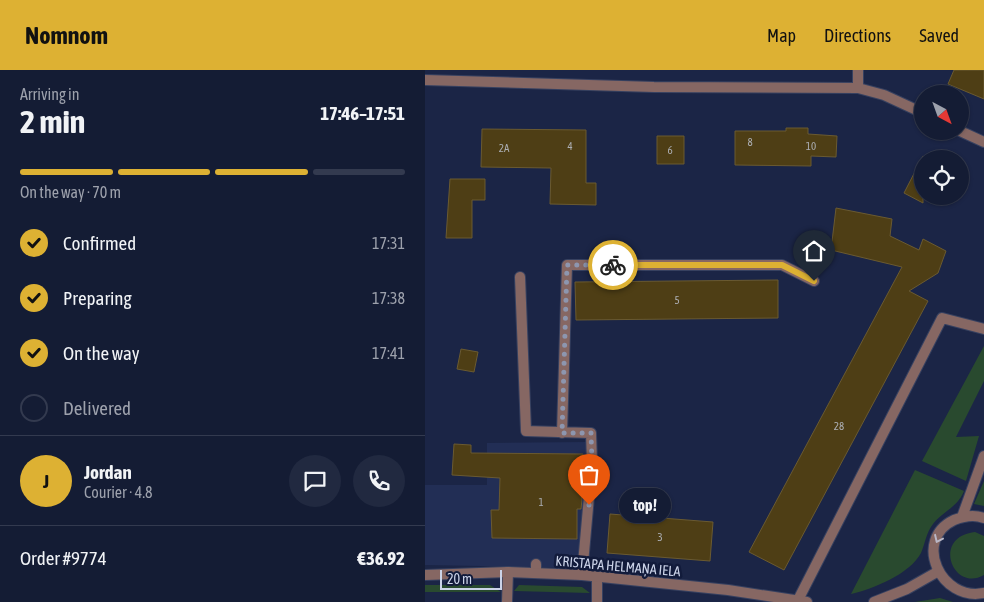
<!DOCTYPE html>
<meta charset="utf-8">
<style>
:root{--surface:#141c34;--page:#212940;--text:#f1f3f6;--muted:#9da1ac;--line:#333a4f;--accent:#ddb133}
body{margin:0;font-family:"Asap Condensed",sans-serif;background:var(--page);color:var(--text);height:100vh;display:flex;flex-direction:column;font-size:19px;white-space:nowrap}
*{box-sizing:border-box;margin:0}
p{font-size:16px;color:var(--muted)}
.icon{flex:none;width:28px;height:28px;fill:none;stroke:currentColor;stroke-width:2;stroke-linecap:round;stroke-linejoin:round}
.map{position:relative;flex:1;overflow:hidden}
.drawer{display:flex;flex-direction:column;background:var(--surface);width:425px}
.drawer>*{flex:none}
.needle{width:32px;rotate:139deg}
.fabs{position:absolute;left:489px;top:15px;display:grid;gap:10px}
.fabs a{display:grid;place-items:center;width:55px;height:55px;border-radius:50%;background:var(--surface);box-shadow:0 1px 4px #0004,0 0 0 1px var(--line);font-size:25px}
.scale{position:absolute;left:15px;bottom:12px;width:62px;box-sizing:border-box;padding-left:5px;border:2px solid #cbd3e8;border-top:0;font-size:14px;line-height:18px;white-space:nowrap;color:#cbd3e8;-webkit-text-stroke:4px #121b3b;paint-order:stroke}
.pin{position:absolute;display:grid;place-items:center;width:42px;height:42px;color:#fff;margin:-51px -21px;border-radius:50% 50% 50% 0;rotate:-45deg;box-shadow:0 0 5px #0007}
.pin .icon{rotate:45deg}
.courier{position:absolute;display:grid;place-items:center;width:50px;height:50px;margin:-25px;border:4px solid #ddb133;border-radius:50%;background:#fff;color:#222;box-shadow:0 1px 6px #0007}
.bubble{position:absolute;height:35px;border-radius:18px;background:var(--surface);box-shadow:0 1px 4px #0004,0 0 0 1px var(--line);font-size:16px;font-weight:700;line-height:35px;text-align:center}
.headline em{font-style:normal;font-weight:700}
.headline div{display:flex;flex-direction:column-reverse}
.headline{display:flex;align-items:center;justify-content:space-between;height:85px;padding:0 20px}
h1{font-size:32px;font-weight:700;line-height:38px}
.bar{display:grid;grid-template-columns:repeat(4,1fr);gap:8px 5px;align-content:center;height:60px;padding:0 20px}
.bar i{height:6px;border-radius:4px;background:var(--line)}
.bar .current{background:var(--accent)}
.bar p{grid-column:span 4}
.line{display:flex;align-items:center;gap:12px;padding:0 20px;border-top:1px solid var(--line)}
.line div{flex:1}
.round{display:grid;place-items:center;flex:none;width:52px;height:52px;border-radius:26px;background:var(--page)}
ol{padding:0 20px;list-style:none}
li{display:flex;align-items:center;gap:15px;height:55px}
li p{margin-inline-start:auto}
li .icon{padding:5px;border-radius:50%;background:var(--accent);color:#111;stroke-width:4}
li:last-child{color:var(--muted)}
li i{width:28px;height:28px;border:2px solid var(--line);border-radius:50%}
header{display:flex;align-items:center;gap:30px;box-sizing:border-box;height:70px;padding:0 25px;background:var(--accent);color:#111}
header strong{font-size:24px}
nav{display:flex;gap:28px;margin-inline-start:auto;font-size:18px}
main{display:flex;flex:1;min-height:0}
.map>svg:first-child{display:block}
.built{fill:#222e55}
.green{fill:#294a2f}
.building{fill:#4e3e15;stroke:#6a5a31}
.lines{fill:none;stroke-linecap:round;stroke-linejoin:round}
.lane-casing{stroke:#374160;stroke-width:12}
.street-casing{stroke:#374160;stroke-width:12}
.lane{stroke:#866763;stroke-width:10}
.street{stroke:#866763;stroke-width:10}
.oneway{stroke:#bab8c7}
.done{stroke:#8d96af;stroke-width:5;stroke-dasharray:0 9}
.route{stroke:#ddb133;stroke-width:6}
.labels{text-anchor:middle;stroke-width:5;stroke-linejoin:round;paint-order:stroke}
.number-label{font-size:11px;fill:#acaeb3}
.street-label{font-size:14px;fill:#cbd3e8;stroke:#121b3b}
</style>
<header>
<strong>Nomnom</strong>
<nav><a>Map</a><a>Directions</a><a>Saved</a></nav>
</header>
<main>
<section class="drawer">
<div class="headline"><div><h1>2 min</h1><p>Arriving in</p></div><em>17:46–17:51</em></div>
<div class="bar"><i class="current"></i><i class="current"></i><i class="current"></i><i></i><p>On the way · 70 m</p></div>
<ol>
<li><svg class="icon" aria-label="check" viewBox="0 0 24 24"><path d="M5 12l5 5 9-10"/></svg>Confirmed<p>17:31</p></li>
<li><svg class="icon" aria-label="check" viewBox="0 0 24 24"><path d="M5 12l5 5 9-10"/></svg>Preparing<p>17:38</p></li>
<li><svg class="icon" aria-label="check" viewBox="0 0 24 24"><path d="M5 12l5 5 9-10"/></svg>On the way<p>17:41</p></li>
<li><i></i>Delivered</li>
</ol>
<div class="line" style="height:90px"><b class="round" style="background:var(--accent);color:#111">J</b><div><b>Jordan</b><p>Courier · 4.8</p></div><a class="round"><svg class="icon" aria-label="chat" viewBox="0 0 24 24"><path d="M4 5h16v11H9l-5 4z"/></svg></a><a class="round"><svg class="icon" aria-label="phone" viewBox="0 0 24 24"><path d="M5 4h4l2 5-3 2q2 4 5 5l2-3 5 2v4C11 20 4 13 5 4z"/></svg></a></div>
<div class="line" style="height:65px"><div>Order #9774</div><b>€36.92</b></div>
</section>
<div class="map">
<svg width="559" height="532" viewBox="0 0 559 532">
<rect width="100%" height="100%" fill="#1b2546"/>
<path class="built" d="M 163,372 L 159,498 L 0,495 L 0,415 L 62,415 L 62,373 Z"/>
<path class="green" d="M 559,276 L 559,311 L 531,367 L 554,366 L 541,411 L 497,391 Z
M 490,400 L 539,421 C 532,438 518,441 508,454 C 501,463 500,474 496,483 C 485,504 448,519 426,524 Z
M 559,411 L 559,436 L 549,434 Z
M 550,462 L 559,466 L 559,505 C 528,523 506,467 550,462 Z
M 0,515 L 65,515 L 76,522 L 0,522 Z
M 94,515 L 157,517 L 165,523 L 89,521 Z
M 515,528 L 528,532 L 490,532 Z"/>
<path class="building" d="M 529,0 L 559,0 L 559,29 L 523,14 Z
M 361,58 L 383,58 L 383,64 L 412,66 L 411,87 L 386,86 L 386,96 L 310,95 L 310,61 L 361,61 Z
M 57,59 L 161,60 L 161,113 L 171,113 L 171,135 L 125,134 L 126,98 L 56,97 Z
M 232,66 L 259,66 L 259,94 L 232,94 Z
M 498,86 L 498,133 L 479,123 Z
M 25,109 L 60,109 L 60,130 L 47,130 L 47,168 L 21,168 Z
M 411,138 L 467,149 L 465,166 L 494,180 L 498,169 L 521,181 L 513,203 L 484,221 L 503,231 L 359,500 L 324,482 L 477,197 L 406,180 Z
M 353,210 L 353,248 L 151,250 L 150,212 Z
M 36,279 L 53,282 L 49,302 L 32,299 Z
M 29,374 L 46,375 L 46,383 L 158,384 L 157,429 L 156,439 L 152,439 L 152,469 L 67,468 L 66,440 L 74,440 L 75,408 L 27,405 Z
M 185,444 L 288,452 L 285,491 L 182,483 Z"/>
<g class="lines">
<g class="lane-casing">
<path id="lane" d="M 95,207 L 101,361 L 166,363 L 167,393 L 157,505
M 137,363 L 142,195 L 357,195 L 389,211
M 111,503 L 111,494
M 373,530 L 517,248 L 559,259
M 82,532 L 83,502
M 172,532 L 172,507"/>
</g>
<g class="street-casing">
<path id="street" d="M 0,10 L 229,17 L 433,18 L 459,25 L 498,43
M 433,18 L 433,0
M 535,61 L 559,72
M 537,447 L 559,386
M 559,448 C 549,444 539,446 529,450 C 487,470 516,532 559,523
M 0,505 L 83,502 L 157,505 L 303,520 L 382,532
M 449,532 L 482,519 L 512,502"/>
</g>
<use href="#lane" class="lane"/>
<use href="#street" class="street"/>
</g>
<defs><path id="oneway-chevron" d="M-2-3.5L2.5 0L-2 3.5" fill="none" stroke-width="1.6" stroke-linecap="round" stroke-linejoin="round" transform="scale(1.25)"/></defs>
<use class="oneway" href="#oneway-chevron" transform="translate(513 469) rotate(115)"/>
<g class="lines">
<path class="done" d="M 164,435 L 167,393 L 166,363 L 137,363 L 142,195 L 188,195"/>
<path class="route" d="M 188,195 L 357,195 L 389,211"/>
</g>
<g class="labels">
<g class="number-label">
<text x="325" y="76">8</text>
<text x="145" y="80">4</text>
<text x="386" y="80">10</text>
<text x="79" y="82">2A</text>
<text x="245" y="84">6</text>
<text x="252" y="234">5</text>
<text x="414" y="360">28</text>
<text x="116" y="436">1</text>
<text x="235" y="471">3</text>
</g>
<g class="street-label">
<text transform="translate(193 496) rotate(5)" y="5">KRISTAPA HELMAŅA IELA</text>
</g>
</g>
</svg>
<div class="fabs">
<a><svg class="needle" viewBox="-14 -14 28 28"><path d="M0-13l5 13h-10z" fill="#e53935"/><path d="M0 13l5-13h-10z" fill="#9da1ac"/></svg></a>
<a><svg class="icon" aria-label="locate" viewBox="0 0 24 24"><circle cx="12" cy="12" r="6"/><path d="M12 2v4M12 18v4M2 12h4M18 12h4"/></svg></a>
</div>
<div class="scale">20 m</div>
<div class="pin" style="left:164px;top:435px;background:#ea580c"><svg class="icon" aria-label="bag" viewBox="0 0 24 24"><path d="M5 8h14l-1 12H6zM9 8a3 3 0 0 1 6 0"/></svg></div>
<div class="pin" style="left:389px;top:211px;background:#1f2937"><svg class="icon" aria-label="home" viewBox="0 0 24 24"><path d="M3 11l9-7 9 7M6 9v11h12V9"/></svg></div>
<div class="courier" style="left:188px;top:195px"><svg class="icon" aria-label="bike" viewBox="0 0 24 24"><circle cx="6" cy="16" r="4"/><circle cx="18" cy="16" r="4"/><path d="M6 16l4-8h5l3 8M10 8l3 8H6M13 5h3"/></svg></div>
<div class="bubble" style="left:194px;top:418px;width:52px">top!</div>
</div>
</main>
